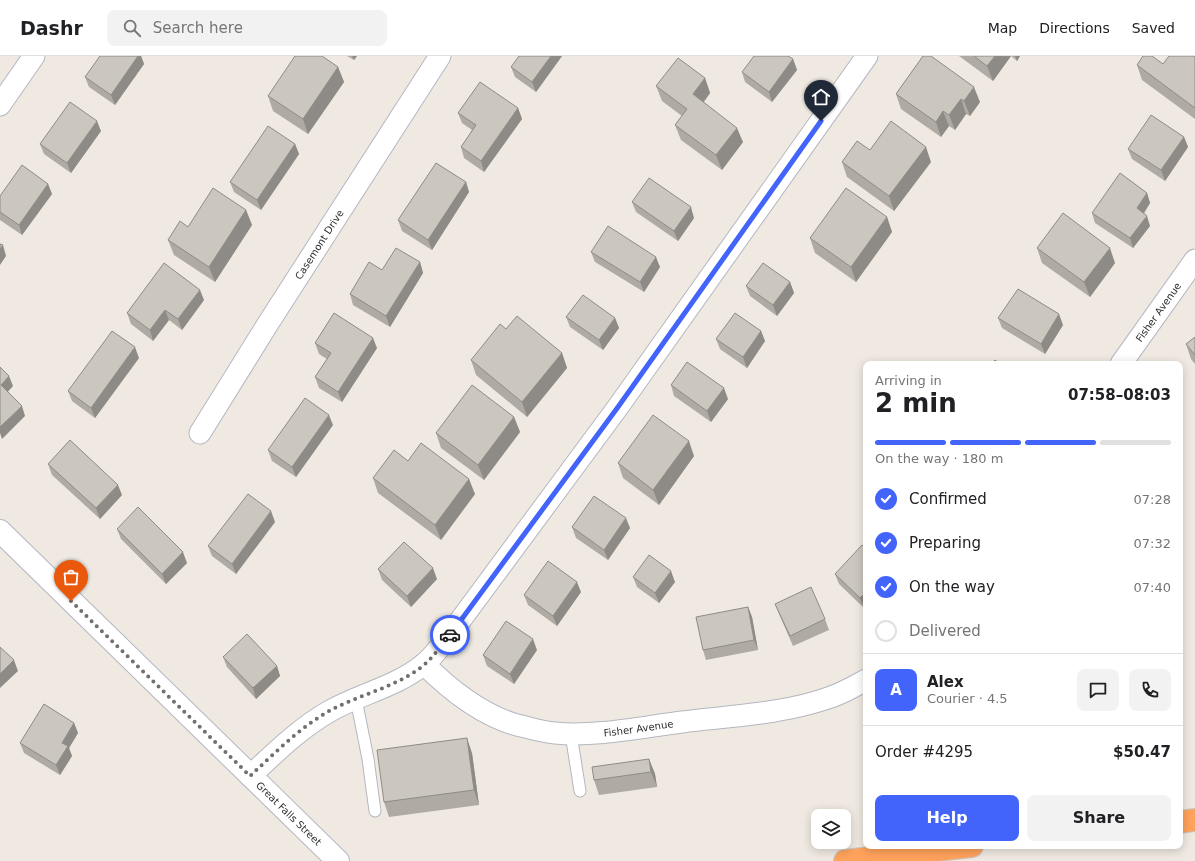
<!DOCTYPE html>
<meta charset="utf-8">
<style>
:root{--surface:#fff;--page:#f2f2f2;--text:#202124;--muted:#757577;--line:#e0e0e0;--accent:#4264fb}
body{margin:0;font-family:"DejaVu Sans",sans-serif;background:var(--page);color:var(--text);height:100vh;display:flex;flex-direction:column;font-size:15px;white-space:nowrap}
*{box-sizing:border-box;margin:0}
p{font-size:13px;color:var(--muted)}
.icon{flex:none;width:22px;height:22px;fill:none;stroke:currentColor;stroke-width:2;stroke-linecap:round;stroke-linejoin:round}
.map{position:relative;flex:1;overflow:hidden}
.side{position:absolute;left:863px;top:305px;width:320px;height:488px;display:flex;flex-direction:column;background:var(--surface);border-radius:8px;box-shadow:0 2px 10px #0003}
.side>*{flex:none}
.buttons{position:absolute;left:811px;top:753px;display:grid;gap:8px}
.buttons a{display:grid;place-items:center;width:40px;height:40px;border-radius:8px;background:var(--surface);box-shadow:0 2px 10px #0003;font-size:20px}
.pin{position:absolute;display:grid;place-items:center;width:34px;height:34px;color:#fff;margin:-41px -17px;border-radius:50% 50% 50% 0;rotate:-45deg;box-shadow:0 0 4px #0007}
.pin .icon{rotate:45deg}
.courier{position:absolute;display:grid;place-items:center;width:40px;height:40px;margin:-20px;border:3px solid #4264fb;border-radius:50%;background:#fff;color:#222;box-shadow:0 1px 5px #0007}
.headline em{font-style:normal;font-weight:700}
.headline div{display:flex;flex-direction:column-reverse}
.headline{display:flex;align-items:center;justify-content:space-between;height:68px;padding:0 12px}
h1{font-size:26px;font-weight:700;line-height:30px}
.bar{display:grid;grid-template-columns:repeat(4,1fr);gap:6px 4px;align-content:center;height:48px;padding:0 12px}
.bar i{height:5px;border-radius:3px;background:var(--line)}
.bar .current{background:var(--accent)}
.bar p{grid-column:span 4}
.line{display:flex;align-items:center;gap:10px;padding:0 12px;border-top:1px solid var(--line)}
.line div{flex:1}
.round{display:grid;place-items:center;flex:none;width:42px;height:42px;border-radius:8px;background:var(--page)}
ol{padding:0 12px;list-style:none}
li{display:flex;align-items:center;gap:12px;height:44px}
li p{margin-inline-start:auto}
li .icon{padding:4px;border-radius:50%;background:var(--accent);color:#fff;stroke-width:4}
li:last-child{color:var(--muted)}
li i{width:22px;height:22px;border:2px solid var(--line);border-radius:50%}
.action{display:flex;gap:8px;margin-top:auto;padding:8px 12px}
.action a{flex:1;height:46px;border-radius:8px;background:var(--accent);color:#fff;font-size:16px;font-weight:700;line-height:46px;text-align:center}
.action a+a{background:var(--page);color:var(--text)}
header{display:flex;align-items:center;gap:24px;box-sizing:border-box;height:56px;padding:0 20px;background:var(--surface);border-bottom:1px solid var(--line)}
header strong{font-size:19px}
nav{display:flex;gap:22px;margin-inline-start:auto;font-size:14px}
.search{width:280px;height:36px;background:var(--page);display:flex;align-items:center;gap:10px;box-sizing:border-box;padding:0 14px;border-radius:8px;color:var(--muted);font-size:15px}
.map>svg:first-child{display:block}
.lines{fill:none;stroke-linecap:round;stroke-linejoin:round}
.lane-casing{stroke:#b4b7c1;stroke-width:13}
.street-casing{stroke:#b4b7c1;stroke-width:23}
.secondary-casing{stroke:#b4b7c1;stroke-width:24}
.highway-casing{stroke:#c9c9c9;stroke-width:24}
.lane{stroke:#fff;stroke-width:11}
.street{stroke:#fff;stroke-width:21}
.secondary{stroke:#fff;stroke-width:22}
.highway{stroke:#ffa35c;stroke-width:22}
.wall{fill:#afaba4}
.shaded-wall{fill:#8e8b86}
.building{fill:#cbc7bf;stroke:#8e8b86}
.done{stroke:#726f6d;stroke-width:4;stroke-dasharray:0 7.2}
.route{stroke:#4264fb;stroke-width:5}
.labels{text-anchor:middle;stroke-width:4;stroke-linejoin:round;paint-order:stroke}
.street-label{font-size:10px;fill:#2e2e2e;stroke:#fff}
</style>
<header>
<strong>Dashr</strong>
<div class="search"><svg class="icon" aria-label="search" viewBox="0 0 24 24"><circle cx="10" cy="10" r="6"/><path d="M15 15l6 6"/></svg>Search here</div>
<nav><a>Map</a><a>Directions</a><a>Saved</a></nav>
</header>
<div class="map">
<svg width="1195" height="805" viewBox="0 0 1195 805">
<rect width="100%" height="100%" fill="#efe9e1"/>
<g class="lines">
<g class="lane-casing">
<path id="lane" d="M 356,643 L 368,703 L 375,755
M 571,678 L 580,735"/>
</g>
<g class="street-casing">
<g id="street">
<path d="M 0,49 L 34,0"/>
<path id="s1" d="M 1121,308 L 1195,204"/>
<path id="s2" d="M 200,377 L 269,266 L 440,0"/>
<path id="s3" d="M 424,608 C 450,634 481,659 517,669 C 530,672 542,676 555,677 C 595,681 642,671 682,666 C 731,660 784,658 831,641 C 843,637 855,630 866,624"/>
<path d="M 250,720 C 275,697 300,672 330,655 C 360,638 395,631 423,609 C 431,603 438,593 445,585 L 618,351 L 867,0"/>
</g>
</g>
<g class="secondary-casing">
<g id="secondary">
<path id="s4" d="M 0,475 L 338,805"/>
</g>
</g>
<g class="highway-casing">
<path id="highway" d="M 1180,766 L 1195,764
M 845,805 L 972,790"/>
</g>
<use href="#lane" class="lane"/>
<use href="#street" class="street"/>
<use href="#secondary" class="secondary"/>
<use href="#highway" class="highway"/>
</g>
<path class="wall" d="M 100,0 L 141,0 L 144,8 L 115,49 L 89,31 L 85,21 Z
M 347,0 L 357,0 L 354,4 Z
M 562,0 L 536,36 L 515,21 L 511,11 Z
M 923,0 L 980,46 L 970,60 L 966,58 L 955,74 L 949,70 L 941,81 L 901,53 L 896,38 Z
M 959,0 L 1020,0 L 1017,5 L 1011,0 L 993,25 Z
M 1195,1 L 1195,63 L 1142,24 L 1137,9 L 1163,8 Z
M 793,3 L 797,14 L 772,46 L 745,26 L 742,16 Z
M 338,11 L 344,26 L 308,78 L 273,55 L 268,40 Z
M 705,22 L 710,37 L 704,46 L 743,86 L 722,114 L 681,84 L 675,69 L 682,60 L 662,45 L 656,30 Z
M 518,52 L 522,63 L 484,116 L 464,102 L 461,91 L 472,74 L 462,67 L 458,57 Z
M 101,75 L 71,117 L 44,98 L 40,88 Z
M 1184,81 L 1188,91 L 1165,125 L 1132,103 L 1128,93 Z
M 295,88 L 299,98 L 261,154 L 234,136 L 230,126 Z
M 842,106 L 931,106 L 894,155 L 847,121 Z
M 466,126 L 469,136 L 432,194 L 402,175 L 398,164 Z
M 48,128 L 52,138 L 22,179 L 0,164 L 0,140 Z
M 1147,137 L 1150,147 L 1144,158 L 1150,170 L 1133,192 L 1095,167 L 1092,157 Z
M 632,146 L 694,162 L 678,185 L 636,156 Z
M 246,154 L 252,169 L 215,226 L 174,199 L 168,184 L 188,171 Z
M 887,161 L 892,176 L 856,226 L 815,197 L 810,182 Z
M 1037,192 L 1115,207 L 1090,241 L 1042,207 Z
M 591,196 L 660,211 L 644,236 L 595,206 Z
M 420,206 L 423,217 L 390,271 L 353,249 L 350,238 Z
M 790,226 L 794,237 L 777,260 L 750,240 L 746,230 Z
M 204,244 L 182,274 L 169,264 L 153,285 L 131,268 L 127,257 Z
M 566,261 L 615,262 L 619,272 L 603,294 L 570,271 Z
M 998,262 L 1063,269 L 1045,298 L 1002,272 Z
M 506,273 L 562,297 L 567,312 L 527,361 L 476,319 L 471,304 Z
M 761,275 L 765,285 L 747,312 L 720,293 L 716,283 Z
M 1195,281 L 1195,308 L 1191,303 L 1186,288 Z
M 315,287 L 377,292 L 342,346 L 319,332 L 315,321 L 327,303 L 319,298 Z
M 139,302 L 95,362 L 72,345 L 68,335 Z
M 671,329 L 728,343 L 711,366 L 674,340 Z
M 514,361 L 520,376 L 484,424 L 441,392 L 436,377 Z
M 333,369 L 296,421 L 272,405 L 268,394 Z
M 694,400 L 659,449 L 623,422 L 618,407 Z
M 408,405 L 475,438 L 441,484 L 378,437 L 373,422 Z
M 48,408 L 122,439 L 100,463 L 52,419 Z
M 275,466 L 236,518 L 212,500 L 208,490 Z
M 572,471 L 630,472 L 608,504 L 576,482 Z
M 117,473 L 187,507 L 166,528 L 121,483 Z
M 866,493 L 866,550 L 864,552 L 839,528 L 835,518 Z
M 378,513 L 437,523 L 411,551 L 382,524 Z
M 633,521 L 675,526 L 659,547 L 637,531 Z
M 581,536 L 557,570 L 528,549 L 524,539 Z
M 775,548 L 825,563 L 829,574 L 793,590 L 779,558 Z
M 748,551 L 752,561 L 758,594 L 706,604 L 703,594 Z
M 537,594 L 514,628 L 487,610 L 483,599 Z
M 223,601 L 277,610 L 280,620 L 256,643 L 227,611 Z
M 74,667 L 78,677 L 69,692 L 72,700 L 60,719 L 24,697 L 20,687 Z
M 472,697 L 479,749 L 389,761 L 384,746 Z
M 649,703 L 655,718 L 657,731 L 599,739 L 594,724 Z"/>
<path class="shaded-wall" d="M 138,0 L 141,0 L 144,8 L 115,49 L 111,39 Z
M 352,0 L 357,0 L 354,4 Z
M 551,0 L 562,0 L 536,36 L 532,26 Z
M 995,0 L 1011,0 L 993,25 L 987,10 Z
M 1015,0 L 1020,0 L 1017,5 Z
M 793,3 L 797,14 L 772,46 L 769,36 Z
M 338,11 L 344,26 L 308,78 L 303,63 Z
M 705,22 L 710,37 L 698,53 L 693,38 Z
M 974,31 L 980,46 L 970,60 L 964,45 Z
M 961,43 L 966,58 L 955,74 L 949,59 Z
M 518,52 L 522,63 L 484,116 L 481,105 Z
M 943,55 L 949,70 L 941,81 L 936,66 Z
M 97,65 L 101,75 L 71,117 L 67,107 Z
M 737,72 L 743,86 L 722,114 L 716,99 Z
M 1184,81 L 1188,91 L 1165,125 L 1161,114 Z
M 295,88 L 299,98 L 261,154 L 257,144 Z
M 926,91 L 931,106 L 894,155 L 889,140 Z
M 466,126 L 469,136 L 432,194 L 428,184 Z
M 48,128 L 52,138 L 22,179 L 19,169 Z
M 1147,137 L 1150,147 L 1140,162 L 1137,152 Z
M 691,151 L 694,162 L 678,185 L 674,175 Z
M 246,154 L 252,169 L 215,226 L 209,211 Z
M 1147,160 L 1150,170 L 1133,192 L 1130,182 Z
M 887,161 L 892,176 L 856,226 L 851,211 Z
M 3,189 L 6,200 L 0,209 L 0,193 Z
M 1110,192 L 1115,207 L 1090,241 L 1084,226 Z
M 656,201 L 660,211 L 644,236 L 640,226 Z
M 420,206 L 423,217 L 390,271 L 386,260 Z
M 790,226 L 794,237 L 777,260 L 773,249 Z
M 200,234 L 204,244 L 182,274 L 178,263 Z
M 165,254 L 169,264 L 153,285 L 150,274 Z
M 1059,258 L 1063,269 L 1045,298 L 1041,288 Z
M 615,262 L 619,272 L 603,294 L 599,284 Z
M 761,275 L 765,285 L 747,312 L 743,301 Z
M 373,282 L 377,292 L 342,346 L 338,336 Z
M 135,291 L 139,302 L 95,362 L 91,352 Z
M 562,297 L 567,312 L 527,361 L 522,346 Z
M 9,320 L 13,330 L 5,339 L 1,329 Z
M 724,332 L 728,343 L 711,366 L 707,355 Z
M 22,350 L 25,360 L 2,383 L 0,377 L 0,371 Z
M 329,359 L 333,369 L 296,421 L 292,411 Z
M 514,361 L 520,376 L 484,424 L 478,409 Z
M 689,385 L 694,400 L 659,449 L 653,434 Z
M 469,423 L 475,438 L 441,484 L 435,469 Z
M 118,429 L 122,439 L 100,463 L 96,452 Z
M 271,455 L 275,466 L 236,518 L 232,508 Z
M 626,462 L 630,472 L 608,504 L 604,494 Z
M 183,496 L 187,507 L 166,528 L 162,518 Z
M 433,512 L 437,523 L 411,551 L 407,540 Z
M 671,515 L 675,526 L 659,547 L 655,537 Z
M 577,526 L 581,536 L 557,570 L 553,560 Z
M 866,536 L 866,550 L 864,552 L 860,542 Z
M 748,551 L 752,561 L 758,594 L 754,584 Z
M 533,583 L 537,594 L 514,628 L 510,618 Z
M 14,604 L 18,615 L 0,632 L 0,618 Z
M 277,610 L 280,620 L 256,643 L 253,632 Z
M 74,667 L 78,677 L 69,692 L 72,700 L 60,719 L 56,709 L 62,687 Z
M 467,682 L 472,697 L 479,749 L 474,734 Z
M 649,703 L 655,718 L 657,731 L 651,716 Z"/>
<path class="building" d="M 100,0 L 138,0 L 111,39 L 85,21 Z
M 295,0 L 322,0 L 338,11 L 303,63 L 268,40 Z
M 519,0 L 551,0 L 532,26 L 511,11 Z
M 754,0 L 788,0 L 793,3 L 769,36 L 742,16 Z
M 923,0 L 931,0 L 974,31 L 964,45 L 961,43 L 949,59 L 943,55 L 936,66 L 896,38 Z
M 974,0 L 995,0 L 987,10 Z
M 1143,0 L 1152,0 L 1163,8 L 1169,0 L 1193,0 L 1195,1 L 1195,52 L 1137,9 Z
M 678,2 L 705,22 L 693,38 L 737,72 L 716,99 L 675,69 L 687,53 L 656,30 Z
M 480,26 L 518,52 L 481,105 L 461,91 L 476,69 L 458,57 Z
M 70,46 L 97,65 L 67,107 L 40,88 Z
M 1151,59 L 1184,81 L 1161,114 L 1128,93 Z
M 891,65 L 926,91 L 889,140 L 842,106 L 857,85 L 870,94 Z
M 268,70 L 295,88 L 257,144 L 230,126 Z
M 436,107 L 466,126 L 428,184 L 398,164 Z
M 22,109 L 48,128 L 19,169 L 0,156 L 0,140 Z
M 1120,117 L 1147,137 L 1137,152 L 1147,160 L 1130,182 L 1092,157 Z
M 649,122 L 691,151 L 674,175 L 632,146 Z
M 213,132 L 246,154 L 209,211 L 168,184 L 180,165 L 188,171 Z
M 846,132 L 887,161 L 851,211 L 810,182 Z
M 1063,157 L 1110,192 L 1084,226 L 1037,192 Z
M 608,170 L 656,201 L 640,226 L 591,196 Z
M 0,188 L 3,189 L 0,193 Z
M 396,192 L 420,206 L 386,260 L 350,238 L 369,206 L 382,214 Z
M 164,207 L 200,234 L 178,263 L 165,254 L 150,274 L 127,257 Z
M 763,207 L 790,226 L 773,249 L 746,230 Z
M 1018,233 L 1059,258 L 1041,288 L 998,262 Z
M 583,239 L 615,262 L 599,284 L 566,261 Z
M 334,257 L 373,282 L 338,336 L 315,321 L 331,297 L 315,287 Z
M 735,257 L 761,275 L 743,301 L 716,283 Z
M 517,260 L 562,297 L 522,346 L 471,304 L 500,268 L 506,273 Z
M 112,275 L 135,291 L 91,352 L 68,335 Z
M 1195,281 L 1195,299 L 1186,288 Z
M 995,304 L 1000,308 L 992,308 Z
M 687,306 L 724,332 L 707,355 L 671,329 Z
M 0,311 L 9,320 L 1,329 L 22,350 L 0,371 Z
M 472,329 L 514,361 L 478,409 L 436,377 Z
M 305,342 L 329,359 L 292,411 L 268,394 Z
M 653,359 L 689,385 L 653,434 L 618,407 Z
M 70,384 L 118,429 L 96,452 L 48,408 Z
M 421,387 L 469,423 L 435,469 L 373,422 L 394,394 L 408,405 Z
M 248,438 L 271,455 L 232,508 L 208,490 Z
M 594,440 L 626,462 L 604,494 L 572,471 Z
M 138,451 L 183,496 L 162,518 L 117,473 Z
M 404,486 L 433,512 L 407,540 L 378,513 Z
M 862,489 L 866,493 L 866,536 L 860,542 L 835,518 Z
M 649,499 L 671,515 L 655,537 L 633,521 Z
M 548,505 L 577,526 L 553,560 L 524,539 Z
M 811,531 L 825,563 L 790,580 L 775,548 Z
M 748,551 L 754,584 L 703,594 L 696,561 Z
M 506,565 L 533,583 L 510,618 L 483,599 Z
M 247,578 L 277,610 L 253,632 L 223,601 Z
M 0,591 L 14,604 L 0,618 Z
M 44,648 L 74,667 L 62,687 L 68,690 L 56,709 L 20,687 Z
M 467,682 L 474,734 L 384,746 L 377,694 Z
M 649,703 L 651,716 L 594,724 L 592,711 Z"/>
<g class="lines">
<path class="done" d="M 71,545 L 250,720 C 275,697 300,671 331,654 C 361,638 397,631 424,609 C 434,600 442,589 450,579"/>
<path class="route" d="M 450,579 L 618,351 L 821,65"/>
</g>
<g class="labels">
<g class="street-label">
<text dy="4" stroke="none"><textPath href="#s2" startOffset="223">Casemont Drive</textPath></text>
<text dy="4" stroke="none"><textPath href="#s1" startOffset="64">Fisher Avenue</textPath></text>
<text dy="4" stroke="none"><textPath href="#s3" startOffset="235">Fisher Avenue</textPath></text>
<text dy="4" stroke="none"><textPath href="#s4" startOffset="404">Great Falls Street</textPath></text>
</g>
</g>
</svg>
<div class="buttons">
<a><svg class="icon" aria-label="layers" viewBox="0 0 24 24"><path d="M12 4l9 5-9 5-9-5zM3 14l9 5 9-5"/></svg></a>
</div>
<div class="pin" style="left:71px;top:545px;background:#ea580c"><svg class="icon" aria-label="bag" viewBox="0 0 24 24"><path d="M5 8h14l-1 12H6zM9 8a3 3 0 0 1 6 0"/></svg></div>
<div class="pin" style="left:821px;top:65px;background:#1f2937"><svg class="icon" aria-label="home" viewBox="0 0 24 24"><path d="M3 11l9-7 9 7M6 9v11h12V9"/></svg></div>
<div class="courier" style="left:450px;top:579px"><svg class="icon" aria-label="car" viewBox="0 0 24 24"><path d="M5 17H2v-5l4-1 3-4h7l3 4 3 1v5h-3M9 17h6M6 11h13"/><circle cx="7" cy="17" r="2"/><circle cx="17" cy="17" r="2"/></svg></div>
<section class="side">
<div class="headline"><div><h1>2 min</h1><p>Arriving in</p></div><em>07:58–08:03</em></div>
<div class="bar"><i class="current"></i><i class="current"></i><i class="current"></i><i></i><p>On the way · 180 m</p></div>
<ol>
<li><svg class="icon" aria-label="check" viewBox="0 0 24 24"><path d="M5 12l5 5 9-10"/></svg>Confirmed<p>07:28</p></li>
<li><svg class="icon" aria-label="check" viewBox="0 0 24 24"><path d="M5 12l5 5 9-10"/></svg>Preparing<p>07:32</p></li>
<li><svg class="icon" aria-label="check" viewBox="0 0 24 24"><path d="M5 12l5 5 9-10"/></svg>On the way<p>07:40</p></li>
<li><i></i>Delivered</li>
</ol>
<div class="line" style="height:72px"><b class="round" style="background:var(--accent);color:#fff">A</b><div><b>Alex</b><p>Courier · 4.5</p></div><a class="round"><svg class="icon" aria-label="chat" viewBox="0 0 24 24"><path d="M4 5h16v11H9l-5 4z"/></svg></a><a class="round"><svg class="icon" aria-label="phone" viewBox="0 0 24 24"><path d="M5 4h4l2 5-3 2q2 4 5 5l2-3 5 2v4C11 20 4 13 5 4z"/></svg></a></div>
<div class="line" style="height:52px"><div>Order #4295</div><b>$50.47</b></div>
<div class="action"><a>Help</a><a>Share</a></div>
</section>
</div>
